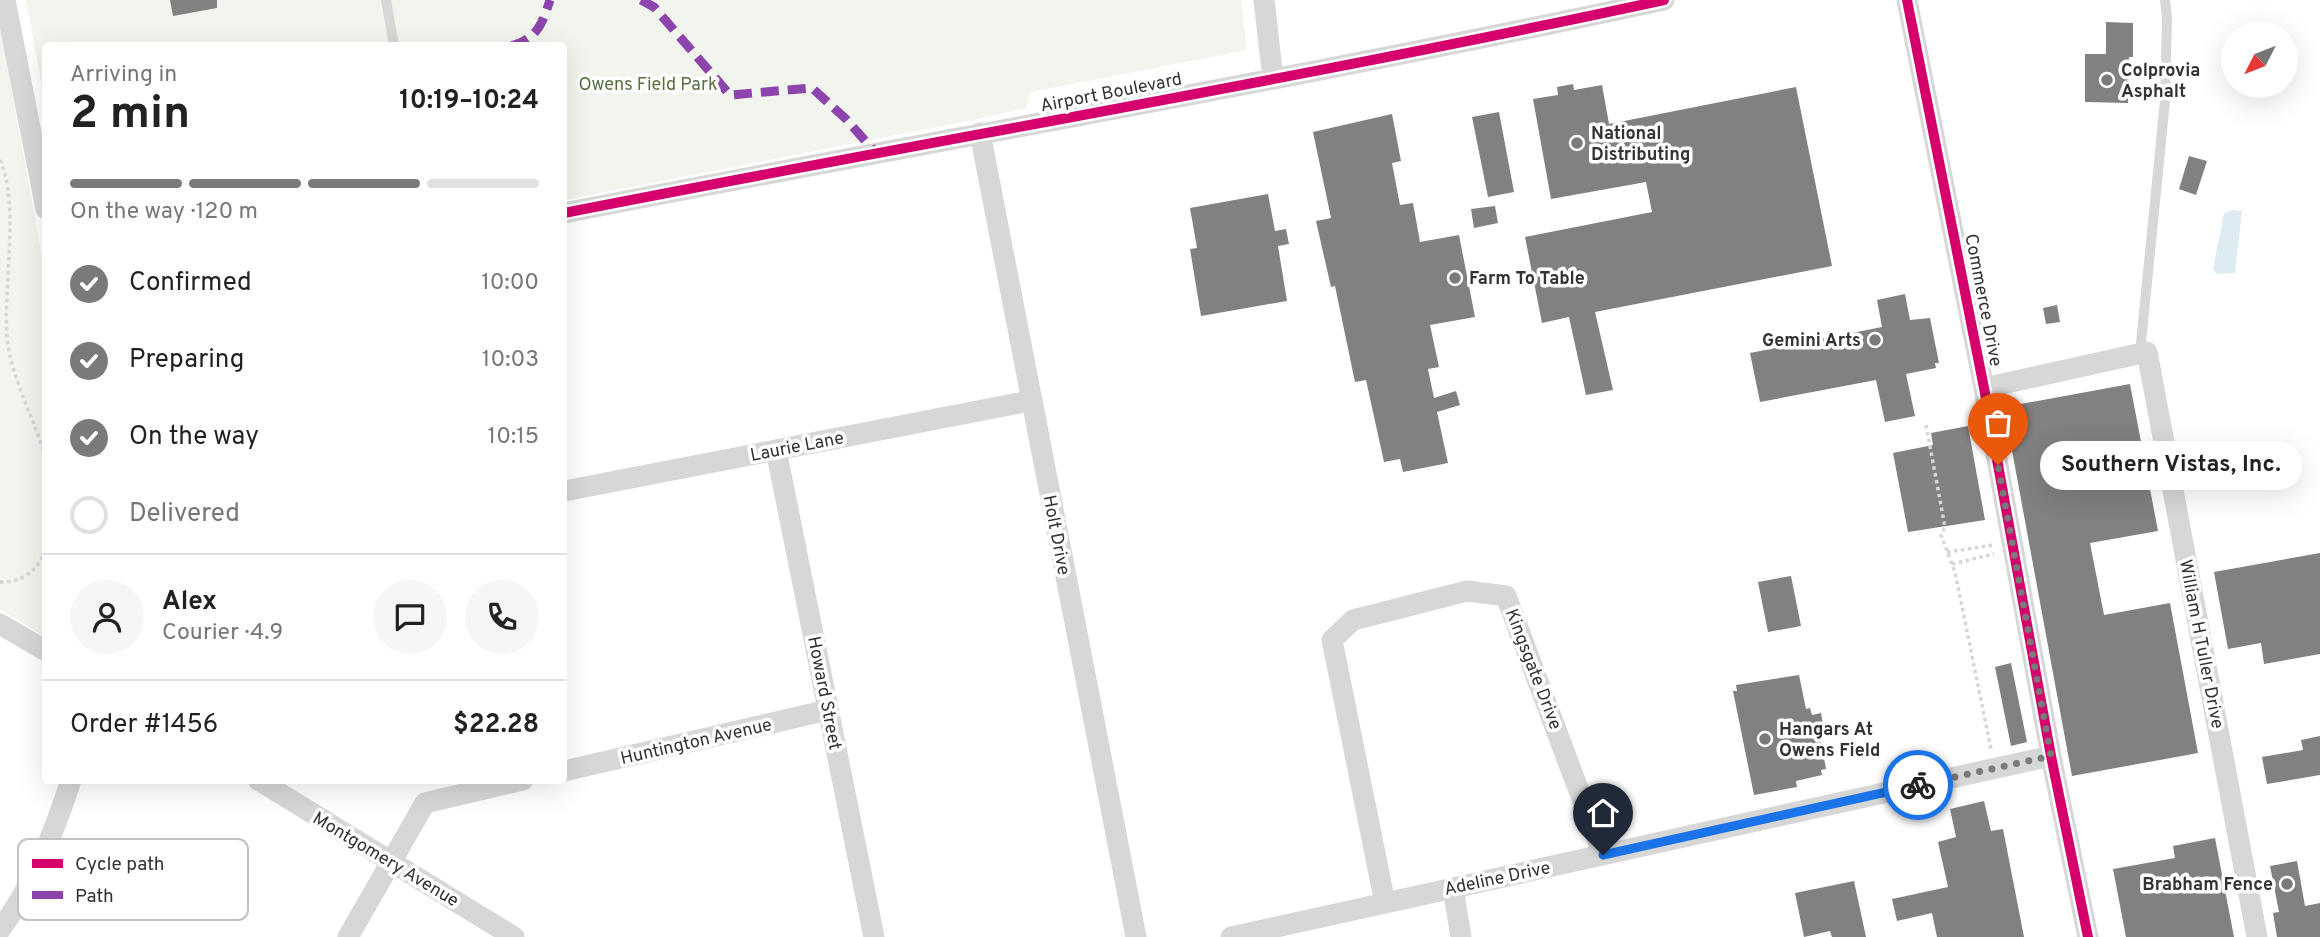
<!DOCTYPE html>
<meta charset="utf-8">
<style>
:root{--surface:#fff;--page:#f6f6f6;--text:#222;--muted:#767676;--line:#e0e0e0;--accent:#7a7a7a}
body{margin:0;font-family:Overpass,sans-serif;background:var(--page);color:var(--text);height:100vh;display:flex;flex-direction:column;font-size:26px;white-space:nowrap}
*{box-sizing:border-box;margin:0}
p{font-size:23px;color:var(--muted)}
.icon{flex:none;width:38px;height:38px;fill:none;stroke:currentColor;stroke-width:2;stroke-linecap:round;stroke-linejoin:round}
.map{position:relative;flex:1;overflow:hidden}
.sheet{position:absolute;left:42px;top:42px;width:525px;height:742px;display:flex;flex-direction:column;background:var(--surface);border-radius:7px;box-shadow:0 7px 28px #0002}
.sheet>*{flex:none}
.needle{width:46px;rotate:228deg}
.tools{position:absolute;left:2221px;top:21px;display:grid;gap:14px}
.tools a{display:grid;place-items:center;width:77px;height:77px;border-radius:50%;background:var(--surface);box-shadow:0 7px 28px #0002;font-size:35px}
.pin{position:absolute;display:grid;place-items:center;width:60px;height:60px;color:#fff;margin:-72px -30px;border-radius:50% 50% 50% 0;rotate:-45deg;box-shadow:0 0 7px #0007}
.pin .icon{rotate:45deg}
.courier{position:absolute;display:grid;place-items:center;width:70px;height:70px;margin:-35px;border:5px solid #1a73e8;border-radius:50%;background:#fff;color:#222;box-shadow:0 2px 9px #0007}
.bubble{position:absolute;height:49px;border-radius:24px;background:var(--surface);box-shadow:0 7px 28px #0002;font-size:23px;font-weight:700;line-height:49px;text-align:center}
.headline em{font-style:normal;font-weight:700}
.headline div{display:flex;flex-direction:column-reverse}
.headline{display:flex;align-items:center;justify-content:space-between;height:119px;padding:0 28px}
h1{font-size:46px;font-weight:700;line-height:52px}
.bar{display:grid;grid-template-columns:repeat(4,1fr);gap:10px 7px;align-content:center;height:84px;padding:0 28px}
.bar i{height:9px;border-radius:5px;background:var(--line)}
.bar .selected{background:var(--accent)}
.bar p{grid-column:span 4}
.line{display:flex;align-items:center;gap:18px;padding:0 28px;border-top:2px solid var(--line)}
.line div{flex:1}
.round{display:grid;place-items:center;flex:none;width:74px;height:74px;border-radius:37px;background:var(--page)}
ol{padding:0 28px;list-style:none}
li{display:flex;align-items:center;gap:21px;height:77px}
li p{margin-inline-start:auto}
li .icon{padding:7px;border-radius:50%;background:var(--accent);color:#fff;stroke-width:4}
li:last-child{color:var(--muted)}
li i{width:38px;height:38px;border:4px solid var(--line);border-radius:50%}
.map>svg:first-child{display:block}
.green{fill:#f1f5ed}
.water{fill:#ddebf3}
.building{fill:#818181}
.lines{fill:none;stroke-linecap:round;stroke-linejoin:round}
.path{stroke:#d6d6d6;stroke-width:3.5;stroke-dasharray:3.5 3.5;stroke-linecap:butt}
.lane{stroke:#d7d7d7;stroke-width:10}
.street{stroke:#d7d7d7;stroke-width:21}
.quiet{stroke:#8e44ad;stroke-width:9;stroke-dasharray:18 9;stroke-linecap:butt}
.cycleway-casing{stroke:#fff;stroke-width:15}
.cycleway{stroke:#d6006c;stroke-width:10}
.done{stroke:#7a7a7a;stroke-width:7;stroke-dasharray:0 12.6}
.route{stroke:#1a73e8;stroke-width:9}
.poi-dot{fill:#7a7a7a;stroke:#fff;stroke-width:2.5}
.labels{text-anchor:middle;stroke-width:7;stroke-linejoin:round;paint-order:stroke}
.poi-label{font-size:18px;font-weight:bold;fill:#333;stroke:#fff;text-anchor:start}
.park-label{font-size:18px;fill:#56703f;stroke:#fff}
.street-label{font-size:18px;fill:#333;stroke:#fff}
.key{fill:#fff;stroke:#c2c2c2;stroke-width:2}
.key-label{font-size:19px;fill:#333}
</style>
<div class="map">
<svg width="2320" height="937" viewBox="0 0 2320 937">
<rect width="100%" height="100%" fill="#fff"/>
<path class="green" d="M 26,0 L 1241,0 L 1247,50 L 1031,92 L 1026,108 L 973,120 L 564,200 L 564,46 L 46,46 L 45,103 Z
M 0,27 L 45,274 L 45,637 L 0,609 Z"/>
<path class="water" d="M 2234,210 L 2242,211 L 2235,273 L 2217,274 L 2213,269 L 2224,213 Z"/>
<path class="building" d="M 170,0 L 217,0 L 217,8 L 173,16 Z
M 2106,22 L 2133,23 L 2133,57 L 2129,57 L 2128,103 L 2085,102 L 2085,54 L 2106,54 Z
M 1573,84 L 1574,90 L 1602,85 L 1609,124 L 1796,87 L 1832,266 L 1595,312 L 1613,390 L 1586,395 L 1569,317 L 1542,323 L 1525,237 L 1652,212 L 1646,182 L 1551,199 L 1533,99 L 1558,95 L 1557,87 Z
M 1499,112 L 1514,192 L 1488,197 L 1472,117 Z
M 1392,114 L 1401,161 L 1392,163 L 1400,205 L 1413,203 L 1420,242 L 1459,235 L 1475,317 L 1430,325 L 1439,367 L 1428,369 L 1434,398 L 1456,391 L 1460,405 L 1437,412 L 1448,463 L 1403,472 L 1400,459 L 1384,462 L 1366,380 L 1355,382 L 1335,286 L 1331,287 L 1316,221 L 1331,218 L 1313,132 Z
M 2189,156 L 2207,161 L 2196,195 L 2179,189 Z
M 1268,194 L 1275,231 L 1286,229 L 1289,244 L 1278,246 L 1287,301 L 1201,316 L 1190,249 L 1197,248 L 1190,208 Z
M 1495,206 L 1498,223 L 1474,228 L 1471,209 Z
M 1905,294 L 1910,320 L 1930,318 L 1939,363 L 1935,363 L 1936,368 L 1906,374 L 1915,416 L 1885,422 L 1876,380 L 1760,402 L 1750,353 L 1882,327 L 1877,300 Z
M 2057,305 L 2060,322 L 2046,324 L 2043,308 Z
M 2130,384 L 2158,531 L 2090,543 L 2104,615 L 2170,603 L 2198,753 L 2072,776 L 2004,407 Z
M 1968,426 L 1985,520 L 1908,532 L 1893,453 L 1933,445 L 1931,433 Z
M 2320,553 L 2320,654 L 2264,664 L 2261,643 L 2228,649 L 2214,572 Z
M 1791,576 L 1801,626 L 1768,632 L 1758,582 Z
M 2011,663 L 2027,742 L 2011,746 L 1995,667 Z
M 1799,675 L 1806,709 L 1810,708 L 1812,715 L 1821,713 L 1824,730 L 1820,730 L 1820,736 L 1826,769 L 1821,770 L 1822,775 L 1796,781 L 1797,787 L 1754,795 L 1733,691 L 1737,691 L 1736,685 Z
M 2320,736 L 2320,775 L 2267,784 L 2262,757 L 2303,750 L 2301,740 Z
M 1984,801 L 1991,831 L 2003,829 L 2024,937 L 1937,937 L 1932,913 L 1897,921 L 1892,899 L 1948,887 L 1938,842 L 1956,837 L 1950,809 Z
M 2215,838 L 2234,937 L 2126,937 L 2113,869 L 2175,858 L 2173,846 Z
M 2297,861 L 2305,906 L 2320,903 L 2320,937 L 2277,937 L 2273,913 L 2279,912 L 2270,866 Z
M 1854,881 L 1866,937 L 1832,937 L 1830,931 L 1804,937 L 1795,893 Z"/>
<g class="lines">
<path class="path" d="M 0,160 C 20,205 3,286 7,337 C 11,380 35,418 46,460
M 1926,425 L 1945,527 L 1941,535 L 1955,572 L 1991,749
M 1947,552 L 1994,545
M 1952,564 L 1994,554
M 0,582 C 22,583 38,570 46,550"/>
<path class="lane" d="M 386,0 L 394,46
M 2140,353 L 2165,101 L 2167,18 L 2165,0"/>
<path class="street" d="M 5,0 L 46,209
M 1264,0 L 1273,79
M 1907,0 L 1984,388 L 2051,756 L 2088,937
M 980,133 L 1136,937
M 564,213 C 930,141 1299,79 1664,0
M 1984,388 L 2147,352 L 2257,937
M 776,450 L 874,937
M 564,491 L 1030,401
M 0,624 L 46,651
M 564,771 L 828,710
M 258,780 L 514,937
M 1453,888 L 1461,937
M 1385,903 L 1332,640 L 1353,620 L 1467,591 L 1506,596 L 1603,855
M 0,930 C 33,885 54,833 71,780
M 348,937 L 425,803 L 523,780
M 1231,937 L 2051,756"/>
<path class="quiet" d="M 641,0 L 654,7 L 730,95 L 812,88 L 846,119 L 875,152
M 511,46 C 538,38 542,24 550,0"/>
<g class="cycleway-casing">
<path id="cycleway" d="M 1907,0 L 1984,388 L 2051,756 L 2088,937
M 564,213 C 930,141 1299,79 1664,0"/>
</g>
<use href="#cycleway" class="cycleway"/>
</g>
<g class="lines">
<path class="done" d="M 1918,785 L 2051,756 L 1998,465"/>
<path class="route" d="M 1603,855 L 1918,785"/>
</g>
<g class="poi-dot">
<circle cx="2107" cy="80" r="7"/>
<circle cx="1577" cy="143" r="7"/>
<circle cx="1455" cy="278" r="7"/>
<circle cx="1875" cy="340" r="7"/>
<circle cx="1765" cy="739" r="7"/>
<circle cx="2287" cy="884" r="7"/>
</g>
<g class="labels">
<g class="poi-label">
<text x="2121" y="76">Colprovia<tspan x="2121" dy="21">Asphalt</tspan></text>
<text x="1591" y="139">National<tspan x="1591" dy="21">Distributing</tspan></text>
<text x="1469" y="284">Farm To Table</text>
<text x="1861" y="346" text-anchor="end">Gemini Arts</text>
<text x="1779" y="735">Hangars At<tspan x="1779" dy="21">Owens Field</tspan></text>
<text x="2273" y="890" text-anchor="end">Brabham Fence</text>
</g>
<g class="park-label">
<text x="648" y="90">Owens Field Park</text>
</g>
<g class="street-label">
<text transform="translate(1111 92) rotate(-11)" y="6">Airport Boulevard</text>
<text transform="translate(1984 300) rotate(79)" y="6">Commerce Drive</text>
<text transform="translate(797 446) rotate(-11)" y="6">Laurie Lane</text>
<text transform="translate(1057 535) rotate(79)" y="6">Holt Drive</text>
<text transform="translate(2202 644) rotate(79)" y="6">William H Tuller Drive</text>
<text transform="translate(1534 669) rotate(69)" y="6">Kingsgate Drive</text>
<text transform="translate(825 693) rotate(79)" y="6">Howard Street</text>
<text transform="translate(696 741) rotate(-13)" y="6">Huntington Avenue</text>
<text transform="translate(386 859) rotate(31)" y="6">Montgomery Avenue</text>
<text transform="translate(1497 878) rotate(-12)" y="6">Adeline Drive</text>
</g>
</g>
<rect x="18" y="839" width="230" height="81" rx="10" class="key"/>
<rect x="32" y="859" width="31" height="9" fill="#d6006c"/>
<rect x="32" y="891" width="31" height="8" fill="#8e44ad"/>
<g class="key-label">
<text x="75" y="870">Cycle path</text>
<text x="75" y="902">Path</text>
</g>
</svg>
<div class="tools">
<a><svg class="needle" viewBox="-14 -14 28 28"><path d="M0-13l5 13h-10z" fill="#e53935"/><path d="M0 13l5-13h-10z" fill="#767676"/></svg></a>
</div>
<div class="pin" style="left:1998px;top:465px;background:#ea580c"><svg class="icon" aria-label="bag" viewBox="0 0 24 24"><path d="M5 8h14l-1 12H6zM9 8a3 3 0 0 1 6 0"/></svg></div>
<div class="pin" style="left:1603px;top:855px;background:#1f2937"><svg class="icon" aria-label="home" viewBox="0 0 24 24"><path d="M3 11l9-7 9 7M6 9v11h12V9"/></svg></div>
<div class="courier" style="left:1918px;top:785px"><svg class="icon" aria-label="bike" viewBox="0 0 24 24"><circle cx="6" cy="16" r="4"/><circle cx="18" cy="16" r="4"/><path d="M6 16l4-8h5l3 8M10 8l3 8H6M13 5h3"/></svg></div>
<div class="bubble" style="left:2040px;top:441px;width:262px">Southern Vistas, Inc.</div>
<section class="sheet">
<div class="headline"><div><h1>2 min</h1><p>Arriving in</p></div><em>10:19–10:24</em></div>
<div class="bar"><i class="selected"></i><i class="selected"></i><i class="selected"></i><i></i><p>On the way · 120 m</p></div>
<ol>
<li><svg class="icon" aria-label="check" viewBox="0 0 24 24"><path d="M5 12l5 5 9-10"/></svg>Confirmed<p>10:00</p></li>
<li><svg class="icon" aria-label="check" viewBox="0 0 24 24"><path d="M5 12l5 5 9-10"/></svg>Preparing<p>10:03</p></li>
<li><svg class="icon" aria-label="check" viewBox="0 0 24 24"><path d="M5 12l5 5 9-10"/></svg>On the way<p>10:15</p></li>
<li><i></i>Delivered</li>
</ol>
<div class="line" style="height:126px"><a class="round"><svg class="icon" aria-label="person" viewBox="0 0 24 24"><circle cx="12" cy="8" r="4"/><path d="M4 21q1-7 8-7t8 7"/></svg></a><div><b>Alex</b><p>Courier · 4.9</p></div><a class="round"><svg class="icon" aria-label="chat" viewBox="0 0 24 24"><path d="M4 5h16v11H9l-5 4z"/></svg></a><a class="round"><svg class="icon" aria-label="phone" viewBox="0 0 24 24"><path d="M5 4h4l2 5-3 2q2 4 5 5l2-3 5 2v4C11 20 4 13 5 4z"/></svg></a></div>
<div class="line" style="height:91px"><div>Order #1456</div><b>$22.28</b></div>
</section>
</div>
